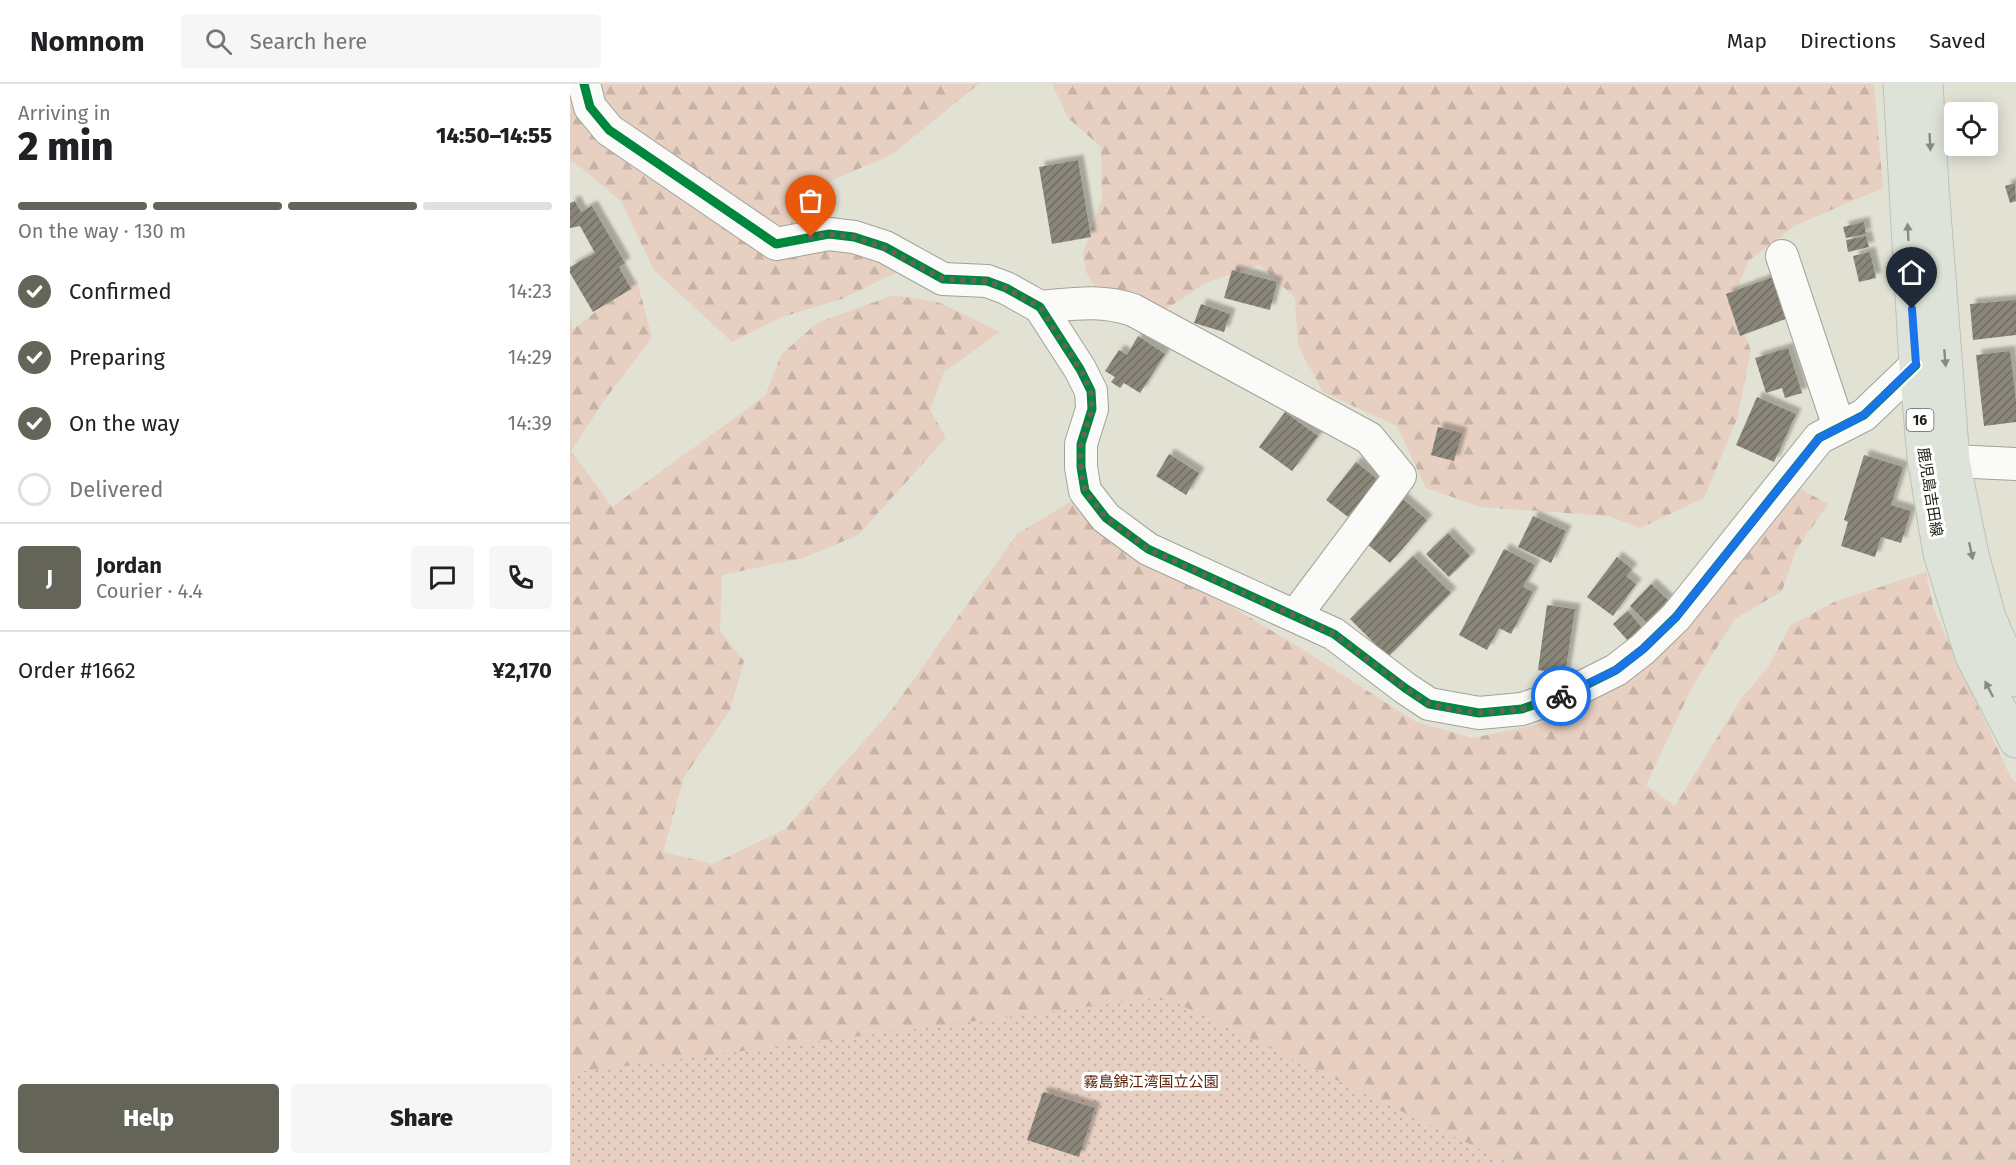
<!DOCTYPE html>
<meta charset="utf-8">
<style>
:root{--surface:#fff;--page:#f6f6f6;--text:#202124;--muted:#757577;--line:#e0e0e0;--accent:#646459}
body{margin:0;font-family:"Fira Sans","Noto Sans JP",sans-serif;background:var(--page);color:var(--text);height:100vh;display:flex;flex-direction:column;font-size:22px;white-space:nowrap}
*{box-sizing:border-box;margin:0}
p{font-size:20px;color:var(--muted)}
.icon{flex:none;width:33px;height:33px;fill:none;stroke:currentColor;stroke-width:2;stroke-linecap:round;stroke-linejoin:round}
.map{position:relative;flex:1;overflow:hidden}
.details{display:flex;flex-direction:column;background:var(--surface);width:570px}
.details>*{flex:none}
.tools{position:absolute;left:1374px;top:18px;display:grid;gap:12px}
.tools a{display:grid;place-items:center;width:54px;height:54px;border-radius:6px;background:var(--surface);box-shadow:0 3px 15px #0003;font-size:30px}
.pin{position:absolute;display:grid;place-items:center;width:51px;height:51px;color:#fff;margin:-62px -26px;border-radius:50% 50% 50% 0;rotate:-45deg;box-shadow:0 0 6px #0007}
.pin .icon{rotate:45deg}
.courier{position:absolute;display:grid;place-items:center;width:60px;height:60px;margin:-30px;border:4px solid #1a73e8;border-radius:50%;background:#fff;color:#222;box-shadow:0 2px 8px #0007}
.summary em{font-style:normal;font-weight:800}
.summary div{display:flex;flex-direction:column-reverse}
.summary{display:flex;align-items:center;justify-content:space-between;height:102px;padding:0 18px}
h1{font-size:39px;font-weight:800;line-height:45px}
.bar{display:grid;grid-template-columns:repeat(4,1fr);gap:9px 6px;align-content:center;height:72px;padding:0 18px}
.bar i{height:8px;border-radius:4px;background:var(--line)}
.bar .active{background:var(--accent)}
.bar p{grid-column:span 4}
.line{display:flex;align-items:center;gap:15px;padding:0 18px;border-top:2px solid var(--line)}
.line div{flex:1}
.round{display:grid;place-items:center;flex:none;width:63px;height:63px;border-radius:6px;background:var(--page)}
ol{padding:0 18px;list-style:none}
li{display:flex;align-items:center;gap:18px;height:66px}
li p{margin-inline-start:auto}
li .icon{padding:6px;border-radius:50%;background:var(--accent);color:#fff;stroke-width:4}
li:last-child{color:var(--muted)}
li i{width:33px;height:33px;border:3px solid var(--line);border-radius:50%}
.cta{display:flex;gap:12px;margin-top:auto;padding:12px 18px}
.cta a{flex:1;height:69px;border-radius:6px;background:var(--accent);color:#fff;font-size:24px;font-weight:800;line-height:69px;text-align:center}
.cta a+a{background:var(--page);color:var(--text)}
header{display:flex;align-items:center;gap:36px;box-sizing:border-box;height:84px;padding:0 30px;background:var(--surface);border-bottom:2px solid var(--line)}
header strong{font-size:28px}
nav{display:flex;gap:33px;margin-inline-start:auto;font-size:21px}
.search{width:420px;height:54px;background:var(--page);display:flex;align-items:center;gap:15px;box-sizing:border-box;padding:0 21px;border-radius:6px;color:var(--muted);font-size:22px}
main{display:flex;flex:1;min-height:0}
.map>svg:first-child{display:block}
.forest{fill:url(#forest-firs)}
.park{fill:url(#park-dots)}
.building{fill:url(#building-hatch);filter:url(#shadow)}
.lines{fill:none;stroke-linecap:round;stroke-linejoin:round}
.minor-casing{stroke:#a3a298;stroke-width:34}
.major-casing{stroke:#c0c0b9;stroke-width:35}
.minor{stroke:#fafaf9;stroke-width:32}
.major{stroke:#dee3d9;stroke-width:33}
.cycleway-casing{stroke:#fff;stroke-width:13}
.cycleway{stroke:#00873e;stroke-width:9}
.oneway{fill:#888b82}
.done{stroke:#646459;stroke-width:6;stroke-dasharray:0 10.8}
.route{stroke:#1a73e8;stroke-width:8}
.labels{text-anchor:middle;stroke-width:6;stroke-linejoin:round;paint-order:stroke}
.shield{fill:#fff;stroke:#63635d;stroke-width:1.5}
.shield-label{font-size:14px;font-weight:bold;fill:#202017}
.street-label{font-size:15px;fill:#202017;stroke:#fff}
.park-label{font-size:15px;fill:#5c220d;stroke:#fff}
</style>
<header>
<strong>Nomnom</strong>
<div class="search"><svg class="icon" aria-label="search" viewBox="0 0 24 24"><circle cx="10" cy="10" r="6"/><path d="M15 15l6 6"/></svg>Search here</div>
<nav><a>Map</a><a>Directions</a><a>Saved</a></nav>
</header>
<main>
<section class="details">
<div class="summary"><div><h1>2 min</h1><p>Arriving in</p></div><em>14:50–14:55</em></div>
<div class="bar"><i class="active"></i><i class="active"></i><i class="active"></i><i></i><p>On the way · 130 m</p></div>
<ol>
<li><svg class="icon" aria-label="check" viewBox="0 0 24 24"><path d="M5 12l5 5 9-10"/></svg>Confirmed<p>14:23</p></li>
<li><svg class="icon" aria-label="check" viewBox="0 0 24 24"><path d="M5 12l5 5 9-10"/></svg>Preparing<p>14:29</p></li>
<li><svg class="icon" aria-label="check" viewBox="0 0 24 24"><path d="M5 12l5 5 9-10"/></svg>On the way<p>14:39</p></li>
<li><i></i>Delivered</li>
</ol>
<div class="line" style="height:108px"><b class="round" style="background:var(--accent);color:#fff">J</b><div><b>Jordan</b><p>Courier · 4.4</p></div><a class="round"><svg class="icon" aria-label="chat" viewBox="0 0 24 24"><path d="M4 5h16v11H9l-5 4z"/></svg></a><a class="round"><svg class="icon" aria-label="phone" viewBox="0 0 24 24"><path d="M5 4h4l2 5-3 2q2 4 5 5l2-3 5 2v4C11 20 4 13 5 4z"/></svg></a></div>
<div class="line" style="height:78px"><div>Order #1662</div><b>¥2,170</b></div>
<div class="cta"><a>Help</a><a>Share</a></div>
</section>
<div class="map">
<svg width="1446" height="1081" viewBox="0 0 1446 1081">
<defs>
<pattern id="forest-firs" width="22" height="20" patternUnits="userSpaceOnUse" patternTransform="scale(1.5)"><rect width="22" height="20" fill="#e7d0c2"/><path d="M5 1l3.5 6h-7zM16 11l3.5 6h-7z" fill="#c6b2a6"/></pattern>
<pattern id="park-dots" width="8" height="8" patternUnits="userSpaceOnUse" patternTransform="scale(1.5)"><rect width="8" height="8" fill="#e7d0c2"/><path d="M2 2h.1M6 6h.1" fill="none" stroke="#c6b2a6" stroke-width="1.8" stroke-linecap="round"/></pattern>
<pattern id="building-hatch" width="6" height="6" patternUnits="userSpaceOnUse" patternTransform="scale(1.5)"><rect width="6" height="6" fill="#8b867a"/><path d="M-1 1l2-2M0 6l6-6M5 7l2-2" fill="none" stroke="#716d63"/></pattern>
<filter id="shadow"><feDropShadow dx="5.5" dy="-5.5" stdDeviation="1.5" flood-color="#0004"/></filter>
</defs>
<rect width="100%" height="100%" fill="#e1e1d4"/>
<path class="forest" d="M 0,0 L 409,0 L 321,71 L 251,101 L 261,132 L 359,172 L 272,215 L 209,234 L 162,258 L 84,186 L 51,117 L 4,78 L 0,77 Z
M 482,0 L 1304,0 L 1313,104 L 1226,141 L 1178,177 L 1163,217 L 1181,267 L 1167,335 L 1134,414 L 1070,444 L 1039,432 L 911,423 L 856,404 L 827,342 L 753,308 L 728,261 L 725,214 L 690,181 L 637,198 L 590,229 L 526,204 L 516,188 L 513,169 L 532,115 L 531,63 L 498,34 Z
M 67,196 L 82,254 L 36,314 L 1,367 L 42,423 L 195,312 L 211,271 L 247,239 L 324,211 L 370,219 L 430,248 L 374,288 L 360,326 L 376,354 L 288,451 L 233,474 L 152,491 L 150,547 L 174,577 L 160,626 L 114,693 L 93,768 L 143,780 L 215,745 L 321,627 L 447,450 L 507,414 L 563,463 L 732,565 L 846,638 L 903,654 L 984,637 L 1039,608 L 1099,558 L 1225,402 L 1258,420 L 1226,466 L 1212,507 L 1165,535 L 1123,601 L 1076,701 L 1105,722 L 1171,615 L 1199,582 L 1220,542 L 1264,518 L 1356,488 L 1364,526 L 1440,692 L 1446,699 L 1446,1081 L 0,1081 L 0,228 L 2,246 Z"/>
<path class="park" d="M 594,913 L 943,1081 L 0,1081 L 0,989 Z"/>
<path class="building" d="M 508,76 L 521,153 L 482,160 L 469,83 Z
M 1445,99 L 1446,117 L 1440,119 L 1435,102 Z
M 5,117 L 11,128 L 22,122 L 55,179 L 49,183 L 61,205 L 23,228 L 0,189 L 0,183 L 25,169 L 10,142 L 0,144 L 0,119 Z
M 1294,138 L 1296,150 L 1276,154 L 1273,143 Z
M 1296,152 L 1299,163 L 1278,168 L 1276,156 Z
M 1300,168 L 1306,194 L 1289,198 L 1283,172 Z
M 662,186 L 707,198 L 700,226 L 654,214 Z
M 1203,193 L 1218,234 L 1170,252 L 1156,210 Z
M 1446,216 L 1446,251 L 1403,256 L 1400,220 Z
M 631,220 L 660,230 L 654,248 L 624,239 Z
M 568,252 L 595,270 L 570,309 L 554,299 L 550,304 L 541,298 L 545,293 L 535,287 L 549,266 L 557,271 Z
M 1218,264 L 1232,309 L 1215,314 L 1212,304 L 1196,309 L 1185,274 Z
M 1440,267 L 1446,316 L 1446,338 L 1414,342 L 1406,271 Z
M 1187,313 L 1226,330 L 1204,378 L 1166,361 Z
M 715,328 L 748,352 L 722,387 L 689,363 Z
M 868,343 L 892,349 L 884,377 L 861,371 Z
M 599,370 L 629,389 L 616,411 L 586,392 Z
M 1294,371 L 1333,383 L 1321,421 L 1341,427 L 1331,459 L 1311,453 L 1305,473 L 1271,462 L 1278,438 L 1274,436 Z
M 786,378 L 807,395 L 778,433 L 756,416 Z
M 828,411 L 857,436 L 820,479 L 791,455 Z
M 963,432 L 996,447 L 981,479 L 948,463 Z
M 878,449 L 900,472 L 879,493 L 856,470 Z
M 934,465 L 965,481 L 953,503 L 963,508 L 941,550 L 929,544 L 917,566 L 889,551 Z
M 843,472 L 881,509 L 818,573 L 780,535 Z
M 1047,473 L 1062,485 L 1056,492 L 1066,500 L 1043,532 L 1017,513 Z
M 1081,500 L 1098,516 L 1077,539 L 1060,522 Z
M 977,521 L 1005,525 L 995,590 L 968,586 Z
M 1058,527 L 1073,545 L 1058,557 L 1043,540 Z
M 473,1008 L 525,1024 L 509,1073 L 457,1056 Z"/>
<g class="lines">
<g class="minor-casing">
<path id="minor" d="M 14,0 L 20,23 L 39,46 L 206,160 L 259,150 L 284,153 L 315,163 L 373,195 L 417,197 L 436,204 L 470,223 L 510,285 L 521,307 L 522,325 L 511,360 L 511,383 L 515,407 L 536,434 L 578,465 L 764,550 L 835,604 L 859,620 L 909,629 L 952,625 L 1004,607 L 1046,586 L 1073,565 L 1106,533 L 1249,354 L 1294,331 L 1346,281
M 1212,172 L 1269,343
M 470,223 C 503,220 531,215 563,226 L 799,354 L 830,392 L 725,532
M 1383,377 L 1446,380"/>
</g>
<g class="major-casing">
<path id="major" d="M 1330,0 L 1346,281 L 1354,373 L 1370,469 L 1402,572 L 1446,657
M 1356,0 L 1362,103 L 1383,377 L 1402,471 L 1419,533 L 1446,596"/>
</g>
<use href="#minor" class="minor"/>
<use href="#major" class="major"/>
<g class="cycleway-casing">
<path id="cycleway" d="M 14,0 L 20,23 L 39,46 L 206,160 L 259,150 L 284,153 L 315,163 L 373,195 L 417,197 L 436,204 L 470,223 L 510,285 L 521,307 L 522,325 L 511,360 L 511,383 L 515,407 L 536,434 L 578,465 L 764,550 L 835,604 L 859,620 L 909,629 L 952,625 L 1004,607 L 1046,586 L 1073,565 L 1106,533 L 1249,354 L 1294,331 L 1346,281"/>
</g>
<use href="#cycleway" class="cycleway"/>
</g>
<defs><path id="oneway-solid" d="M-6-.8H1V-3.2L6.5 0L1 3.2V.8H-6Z" transform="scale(1.5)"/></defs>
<g class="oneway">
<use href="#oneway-solid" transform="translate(1360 58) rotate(87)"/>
<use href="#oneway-solid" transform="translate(1338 148) rotate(-93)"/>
<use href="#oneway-solid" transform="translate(1375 274) rotate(85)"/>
<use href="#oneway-solid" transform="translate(1401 467) rotate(78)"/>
<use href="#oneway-solid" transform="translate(1419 605) rotate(-117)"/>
</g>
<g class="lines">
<path class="done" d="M 241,153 L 259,150 L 284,153 L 315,164 L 373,195 L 417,197 L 436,204 L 470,223 L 510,285 L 521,307 L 522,325 L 511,360 L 511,383 L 515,407 L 536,434 L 578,465 L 764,550 L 835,604 L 859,620 L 882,625 L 909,629 L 952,625 L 991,612"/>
<path class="route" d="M 991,612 L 1046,586 L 1073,565 L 1106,533 L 1249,354 L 1294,331 L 1346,280 L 1342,225"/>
</g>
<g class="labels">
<rect class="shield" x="1336.5" y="325" width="27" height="22" rx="4.5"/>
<g class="shield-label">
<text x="1350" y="341">16</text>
</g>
<g class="street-label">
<text transform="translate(1360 408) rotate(81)" y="5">鹿児島吉田線</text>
</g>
<g class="park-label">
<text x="581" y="1003">霧島錦江湾国立公園</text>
</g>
</g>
</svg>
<div class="tools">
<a><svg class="icon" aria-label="locate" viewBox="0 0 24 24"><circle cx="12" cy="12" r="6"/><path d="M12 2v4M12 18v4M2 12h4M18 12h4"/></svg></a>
</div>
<div class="pin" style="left:241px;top:153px;background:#ea580c"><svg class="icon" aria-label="bag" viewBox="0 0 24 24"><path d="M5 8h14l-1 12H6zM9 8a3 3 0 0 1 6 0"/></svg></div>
<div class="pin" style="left:1342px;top:225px;background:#1f2937"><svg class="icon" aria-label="home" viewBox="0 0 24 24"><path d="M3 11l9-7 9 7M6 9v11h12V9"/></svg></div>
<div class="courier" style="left:991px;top:612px"><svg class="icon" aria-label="bike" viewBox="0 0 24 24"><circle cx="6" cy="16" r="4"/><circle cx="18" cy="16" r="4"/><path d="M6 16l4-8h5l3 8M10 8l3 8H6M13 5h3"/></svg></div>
</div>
</main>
